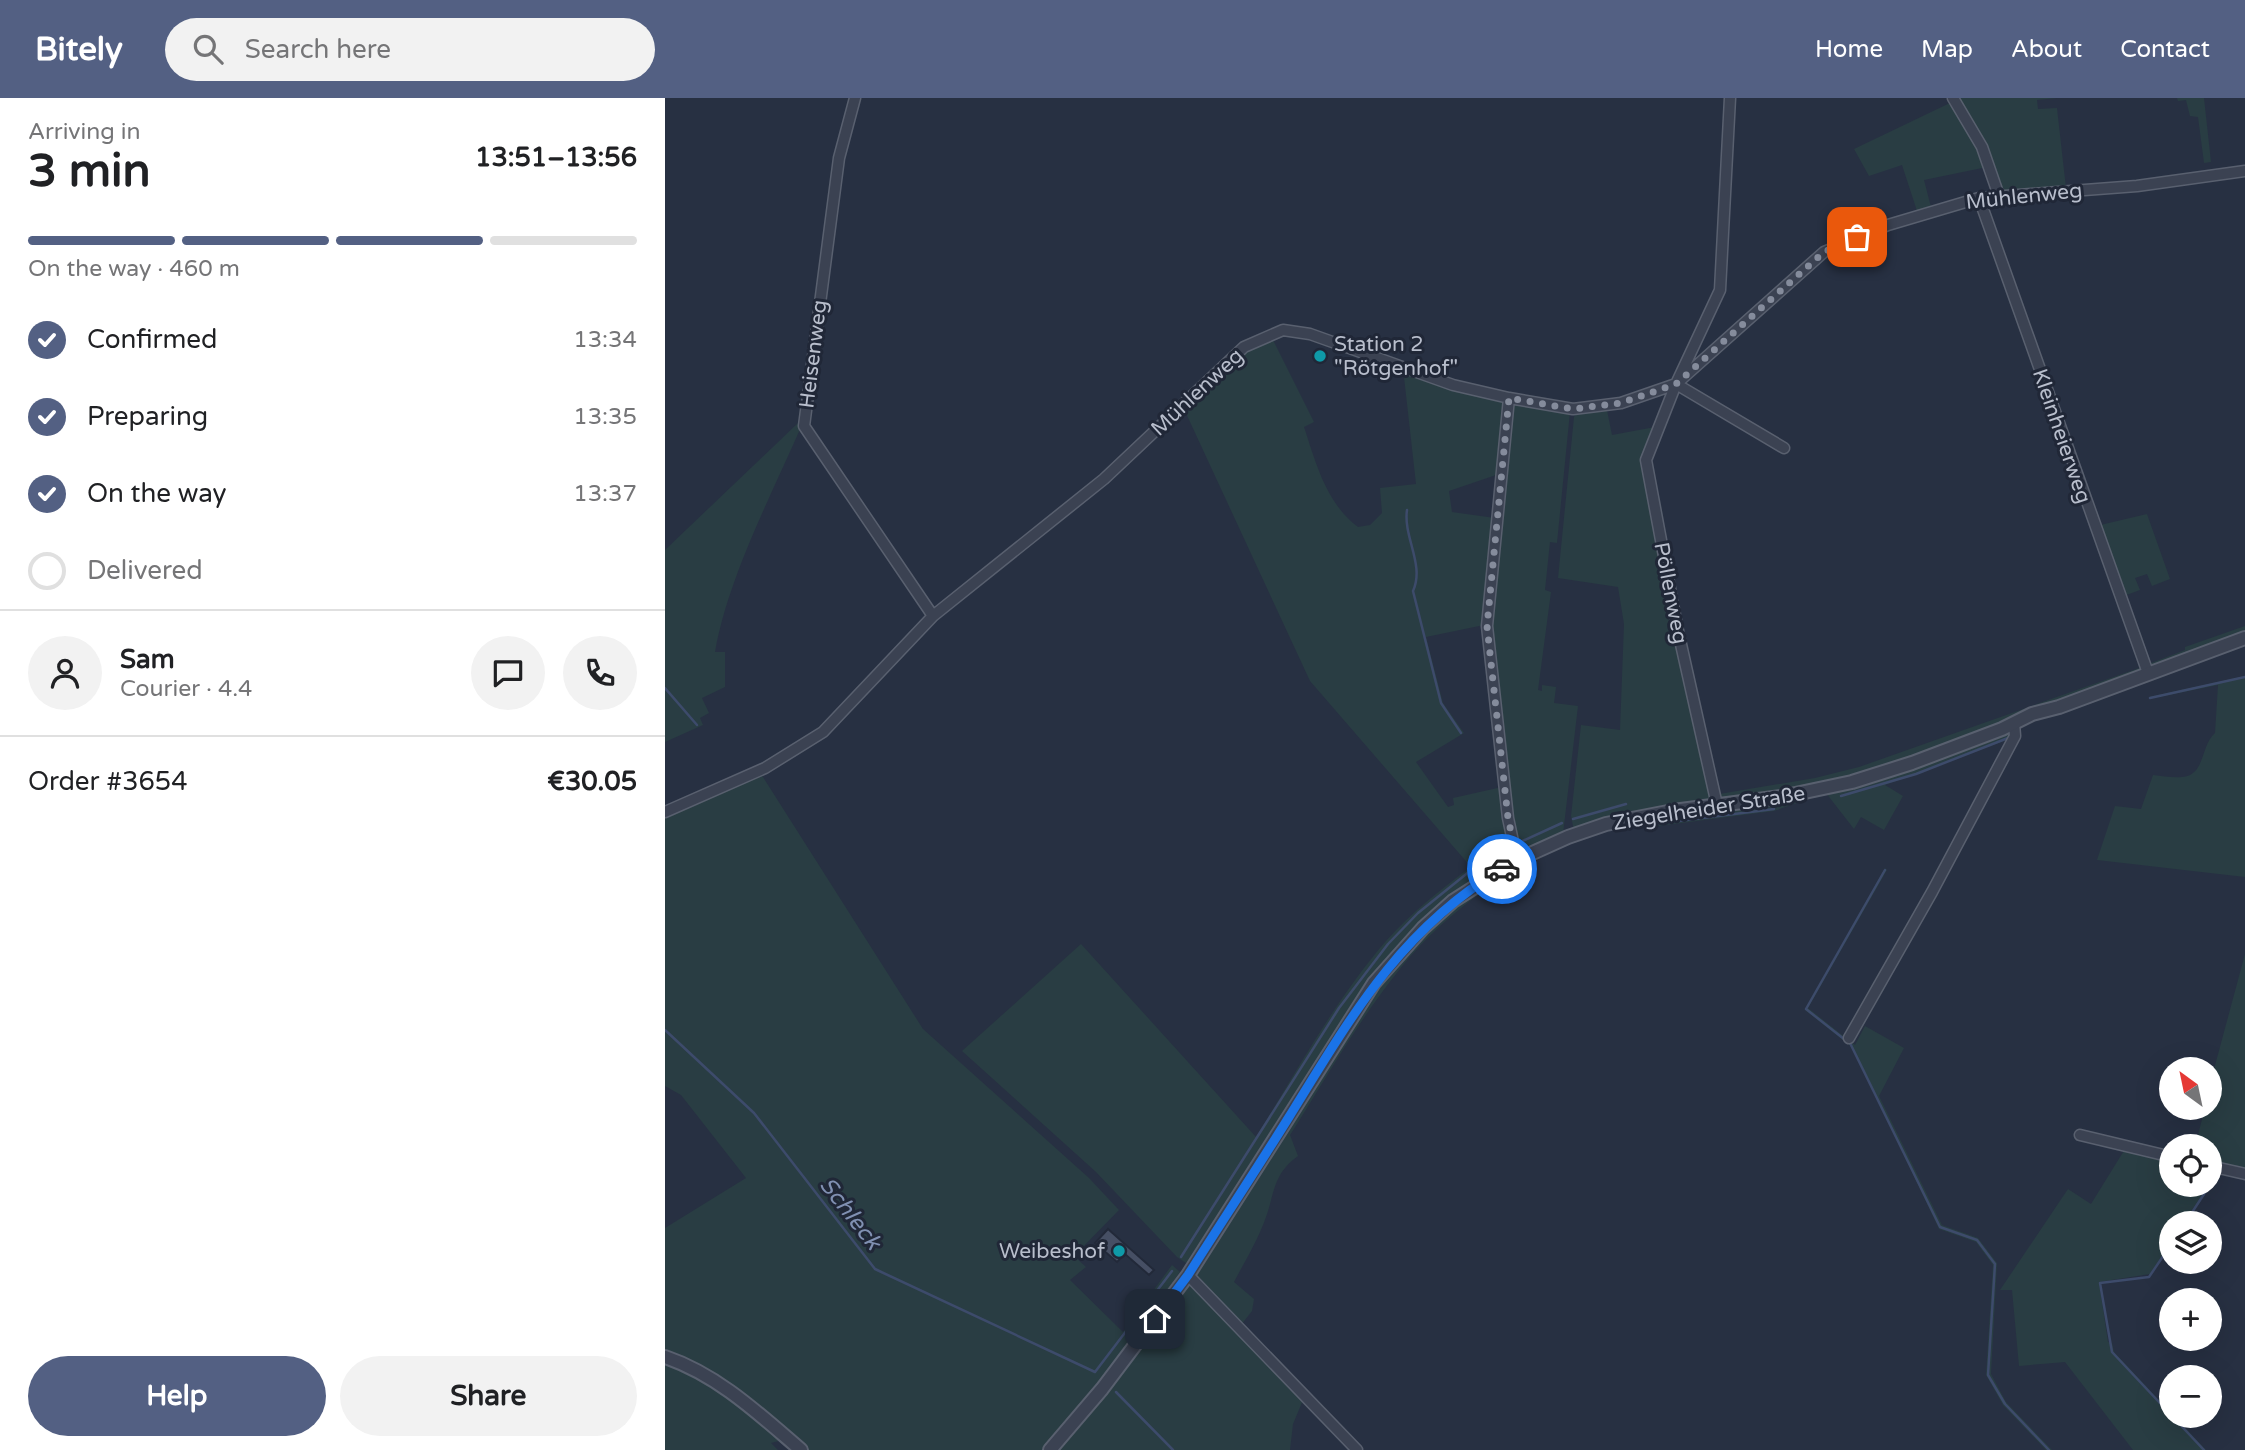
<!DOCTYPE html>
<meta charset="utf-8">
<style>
:root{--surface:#fff;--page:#f2f2f2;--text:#202124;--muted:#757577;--line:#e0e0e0;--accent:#536083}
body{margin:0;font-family:"Varela Round",sans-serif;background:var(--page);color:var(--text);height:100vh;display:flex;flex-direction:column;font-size:26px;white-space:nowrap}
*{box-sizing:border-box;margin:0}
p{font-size:23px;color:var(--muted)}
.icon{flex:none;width:38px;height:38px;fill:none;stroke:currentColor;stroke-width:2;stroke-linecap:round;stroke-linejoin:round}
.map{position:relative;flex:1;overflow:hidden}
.drawer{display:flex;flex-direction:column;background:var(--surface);width:665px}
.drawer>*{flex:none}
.needle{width:46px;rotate:327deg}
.fabs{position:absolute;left:1494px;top:959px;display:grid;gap:14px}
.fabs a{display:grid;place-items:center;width:63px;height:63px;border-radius:50%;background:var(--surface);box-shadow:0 7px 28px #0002;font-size:35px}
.pin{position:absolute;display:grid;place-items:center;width:60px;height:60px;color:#fff;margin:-30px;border-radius:14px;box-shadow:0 4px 10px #0006}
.courier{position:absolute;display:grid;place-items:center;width:70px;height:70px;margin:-35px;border:5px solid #1a73e8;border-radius:50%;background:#fff;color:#222;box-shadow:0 2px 9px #0007}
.overview em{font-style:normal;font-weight:700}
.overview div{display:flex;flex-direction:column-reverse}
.overview{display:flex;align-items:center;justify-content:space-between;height:119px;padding:0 28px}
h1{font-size:46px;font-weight:700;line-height:52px}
.bar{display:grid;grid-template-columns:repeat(4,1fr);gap:10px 7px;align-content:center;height:84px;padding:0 28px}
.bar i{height:9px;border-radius:5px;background:var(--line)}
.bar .current{background:var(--accent)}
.bar p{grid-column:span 4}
.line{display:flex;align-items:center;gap:18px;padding:0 28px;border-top:2px solid var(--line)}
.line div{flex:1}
.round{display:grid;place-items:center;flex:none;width:74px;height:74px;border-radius:37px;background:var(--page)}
ol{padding:0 28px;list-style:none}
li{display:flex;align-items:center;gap:21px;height:77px}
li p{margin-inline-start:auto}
li .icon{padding:7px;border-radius:50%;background:var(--accent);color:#fff;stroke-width:4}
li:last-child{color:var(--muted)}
li i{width:38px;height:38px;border:4px solid var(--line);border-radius:50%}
.action{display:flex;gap:14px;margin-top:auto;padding:14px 28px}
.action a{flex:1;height:80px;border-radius:42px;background:var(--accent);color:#fff;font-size:28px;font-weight:700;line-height:80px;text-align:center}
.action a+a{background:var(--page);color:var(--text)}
header{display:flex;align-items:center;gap:42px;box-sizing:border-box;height:98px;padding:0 35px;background:var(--accent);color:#fff}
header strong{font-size:33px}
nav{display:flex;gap:38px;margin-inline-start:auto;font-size:24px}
.search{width:490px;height:63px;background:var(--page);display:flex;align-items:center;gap:18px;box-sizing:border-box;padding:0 24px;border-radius:38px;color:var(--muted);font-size:26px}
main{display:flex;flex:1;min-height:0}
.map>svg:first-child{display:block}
.green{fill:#293d43}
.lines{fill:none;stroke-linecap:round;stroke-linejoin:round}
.stream{stroke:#3d4b6b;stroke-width:2.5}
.building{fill:#464f64;stroke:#222939;stroke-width:2}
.minor-casing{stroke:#59606f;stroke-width:13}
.tertiary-casing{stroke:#59606f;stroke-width:16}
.minor{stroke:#3b4252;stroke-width:10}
.tertiary{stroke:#3b4252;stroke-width:12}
.done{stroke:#858c9c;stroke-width:7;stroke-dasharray:0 12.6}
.route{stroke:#1a73e8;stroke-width:9}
.culture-dot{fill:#0f9aa8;stroke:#202737;stroke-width:2.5}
.labels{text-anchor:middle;stroke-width:6;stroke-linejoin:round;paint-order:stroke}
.street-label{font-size:21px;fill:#b8becc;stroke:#202737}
.poi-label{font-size:21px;fill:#b8becc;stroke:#202737;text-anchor:start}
.water-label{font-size:23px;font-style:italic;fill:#8090b2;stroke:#202737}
</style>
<header>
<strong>Bitely</strong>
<div class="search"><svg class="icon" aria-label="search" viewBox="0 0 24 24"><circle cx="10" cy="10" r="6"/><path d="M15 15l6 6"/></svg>Search here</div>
<nav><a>Home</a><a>Map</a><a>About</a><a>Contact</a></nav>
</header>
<main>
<section class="drawer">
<div class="overview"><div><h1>3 min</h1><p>Arriving in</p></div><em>13:51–13:56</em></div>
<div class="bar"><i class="current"></i><i class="current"></i><i class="current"></i><i></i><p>On the way · 460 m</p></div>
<ol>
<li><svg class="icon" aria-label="check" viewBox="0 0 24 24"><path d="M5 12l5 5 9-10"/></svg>Confirmed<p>13:34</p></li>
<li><svg class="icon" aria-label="check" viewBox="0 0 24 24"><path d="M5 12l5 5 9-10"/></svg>Preparing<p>13:35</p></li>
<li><svg class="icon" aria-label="check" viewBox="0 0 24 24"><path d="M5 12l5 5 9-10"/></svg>On the way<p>13:37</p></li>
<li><i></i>Delivered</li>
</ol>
<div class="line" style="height:126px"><a class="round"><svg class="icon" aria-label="person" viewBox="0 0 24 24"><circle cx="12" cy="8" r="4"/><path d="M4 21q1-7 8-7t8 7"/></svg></a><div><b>Sam</b><p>Courier · 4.4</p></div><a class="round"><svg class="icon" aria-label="chat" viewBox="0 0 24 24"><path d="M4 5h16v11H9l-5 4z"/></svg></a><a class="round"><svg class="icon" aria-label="phone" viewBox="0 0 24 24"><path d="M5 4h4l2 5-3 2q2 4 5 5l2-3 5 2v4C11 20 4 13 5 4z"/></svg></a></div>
<div class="line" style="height:91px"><div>Order #3654</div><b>€30.05</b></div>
<div class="action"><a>Help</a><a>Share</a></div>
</section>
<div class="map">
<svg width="1580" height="1352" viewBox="0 0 1580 1352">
<rect width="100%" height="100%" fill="#273042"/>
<path class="green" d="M 1291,0 L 1392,0 L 1372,2 L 1373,11 L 1392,10 L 1401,90 L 1336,94 Z
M 1512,0 L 1539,0 L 1546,64 L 1539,65 L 1533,19 L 1525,18 L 1521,2 L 1513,3 Z
M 1287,4 L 1314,48 L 1322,69 L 1259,82 L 1266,109 L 1252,113 L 1237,67 L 1204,78 L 1189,51 Z
M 607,240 L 649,324 L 639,329 C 651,365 661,405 693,429 L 705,427 L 717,415 L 715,390 L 751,386 L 739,279 L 741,274 L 838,303 L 834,376 L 784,393 L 787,414 L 830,420 L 819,527 L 761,539 L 778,605 L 799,635 L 751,664 L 783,709 L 789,707 L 788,700 L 837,689 L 847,760 L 821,775 L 815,771 L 810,773 L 812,780 L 725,858 L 526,1163 L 521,1165 L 512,1159 L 431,1074 L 297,953 L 416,846 L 591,1039 C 632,973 670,902 721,843 C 746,815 776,791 806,769 L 645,583 L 519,311 L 582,252 Z
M 848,305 L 905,314 L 892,445 L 885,444 L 880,492 L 886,494 L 873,592 L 877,593 L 877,587 L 891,589 L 889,605 L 913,608 L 898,736 L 856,755 L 851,749 L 825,531 Z
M 942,312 L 947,337 L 990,329 L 975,362 L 990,425 L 1007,533 L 1046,696 L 1044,704 L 909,733 L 906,718 L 916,627 L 955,632 L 959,526 L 953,489 L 893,480 L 909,319 L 912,315 Z
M 133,325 L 136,329 C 106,398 63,480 50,554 L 60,554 L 60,589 L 37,600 L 44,615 L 35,620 L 38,627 L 0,644 L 0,452 Z
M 1482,416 L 1505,481 L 1487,488 L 1482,476 L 1470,480 L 1475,492 L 1456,499 L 1431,428 Z
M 1580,528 L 1580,537 L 1487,570 L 1481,567 L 1520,552 L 1520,549 Z
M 1477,569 L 1475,575 L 1269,653 L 1161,686 L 1058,702 L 1054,696 L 1150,680 L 1194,669 Z
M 1580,578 L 1580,779 L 1432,762 L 1450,708 L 1476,711 L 1488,677 C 1497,678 1508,680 1517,679 C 1541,677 1535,648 1550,635 L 1553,587 L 1484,601 L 1484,599 Z
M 1345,632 L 1344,641 L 1220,687 L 1238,698 L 1219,732 L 1196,719 L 1189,731 L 1161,695 L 1109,713 L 978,730 L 956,730 L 959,726 L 1098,705 Z
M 96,676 L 258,931 L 424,1080 L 454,1112 L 409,1158 L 421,1169 L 405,1182 L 458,1234 L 507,1167 L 515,1174 L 450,1267 L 380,1352 L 139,1352 L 0,1254 L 0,1130 L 81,1080 L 16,997 L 0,988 L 0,717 Z
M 951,730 C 866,754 785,806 731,876 C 691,926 659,984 625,1037 L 633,1058 C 608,1076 610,1094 601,1119 C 593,1142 580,1163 569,1184 L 589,1201 L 587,1213 L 576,1227 L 530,1180 L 530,1171 L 709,894 C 739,853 778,811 821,784 C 837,775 854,768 870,760 C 895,747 923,734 951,730 Z
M 1220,770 L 1222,772 L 1143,910 L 1181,940 L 1179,943 L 1140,912 Z
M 1580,856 L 1580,1074 L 1545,1066 L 1545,1048 L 1530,1048 L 1540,1010 L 1545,1010 L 1545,986 Z
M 1200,928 L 1239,950 L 1214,998 L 1277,1127 L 1313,1140 L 1332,1165 L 1326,1276 L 1341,1304 L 1387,1352 L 1381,1352 L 1338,1307 L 1321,1277 L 1328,1167 L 1311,1144 L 1274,1131 L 1188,950 L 1183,946 L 1185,943 L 1190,947 Z
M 1460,1051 L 1507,1062 L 1507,1087 L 1544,1087 L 1518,1125 L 1507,1125 L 1507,1143 L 1485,1176 L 1434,1184 L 1443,1244 L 1447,1245 L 1449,1254 L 1541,1352 L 1468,1352 L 1400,1264 L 1354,1268 L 1347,1192 L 1335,1192 L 1403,1091 L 1426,1106 Z
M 523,1186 L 638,1302 L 628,1326 L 625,1352 L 392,1352 Z
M 0,1263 C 44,1281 80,1311 117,1342 L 106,1345 L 113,1352 L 0,1352 Z"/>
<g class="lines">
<path class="stream" d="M 742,412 C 738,439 760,467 748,493 L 776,605 L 796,635
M 0,590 L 32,627
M 1485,600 L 1580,579
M 1176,698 L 1251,676 L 1343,640
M 908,721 L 961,706
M 982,727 L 1109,711
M 853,745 L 897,725
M 814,767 L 843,751
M 0,932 L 89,1015 L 210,1171 L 430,1274 L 507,1173
M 1179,941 L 1141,911 L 1220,772
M 1185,945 L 1275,1129 L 1312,1142 L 1330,1166 L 1323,1277 L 1340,1306 L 1384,1352
M 1546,1086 L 1554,1074
M 1520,1125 L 1545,1087
M 1507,1145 L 1484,1179 L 1435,1185 L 1447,1254 L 1539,1352
M 516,1159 L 674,910 L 723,846 L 753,815 L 805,773
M 451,1294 L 508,1352"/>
</g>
<path class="building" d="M 443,1131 L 489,1172 L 484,1177 L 460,1156 L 452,1164 L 430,1145 Z"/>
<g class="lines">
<g class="minor-casing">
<path id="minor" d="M 190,0 L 174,60 L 139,328 L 268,518
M 1288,0 L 1317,49 L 1334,98
M 1314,100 L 1483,575
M 1011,286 L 1119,350
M 844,300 L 822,528 L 843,720 L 852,762
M 1052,707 L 1013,533 L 981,362 L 1011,286 L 1055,192 L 1065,0
M 0,714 L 100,670 L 158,634 L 268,518 L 439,381 L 579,249 L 618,232 L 645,236 L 788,287 L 844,300 L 908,311 L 956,305 L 1011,286 L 1159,154 L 1223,127 L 1314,100 L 1472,88 L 1580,73
M 1184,940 L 1267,794 L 1350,638 L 1349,625
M 1415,1037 L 1507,1059
M 1545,1068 L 1580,1076
M 523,1177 L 692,1352"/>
</g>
<g class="tertiary-casing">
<path id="tertiary" d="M 0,1259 C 53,1277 94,1316 136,1352
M 385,1352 L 437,1291 L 523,1177 L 709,885 L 758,830 L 788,803 L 852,762 L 903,739 L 941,726 L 1008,713 L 1116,699 L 1187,684 L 1247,665 L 1337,631 L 1367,616 L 1394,609 L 1580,540"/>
</g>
<use href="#minor" class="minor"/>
<use href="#tertiary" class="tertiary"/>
</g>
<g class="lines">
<path class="done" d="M 837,771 L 852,762 L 843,720 L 822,528 L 844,300 L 908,311 L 956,305 L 1011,286 L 1159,154 L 1192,139"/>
<path class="route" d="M 490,1221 L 523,1177 C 556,1125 591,1072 624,1019 C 684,922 735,831 837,771"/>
</g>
<g class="culture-dot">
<circle cx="655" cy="258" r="7"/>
<circle cx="454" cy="1153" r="7"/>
</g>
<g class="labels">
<g class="street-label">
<text transform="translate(1359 98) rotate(-6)" y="7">Mühlenweg</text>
<text transform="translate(148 256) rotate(-83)" y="7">Heisenweg</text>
<text transform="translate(532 294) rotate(-43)" y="7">Mühlenweg</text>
<text transform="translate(1397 338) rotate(71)" y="7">Kleinheierweg</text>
<text transform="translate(1006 495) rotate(79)" y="7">Pöllenweg</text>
<text transform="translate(1044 710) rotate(-9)" y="7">Ziegelheider Straße</text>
</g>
<g class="poi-label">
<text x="669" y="253">Station 2<tspan x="669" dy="24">"Rötgenhof"</tspan></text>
<text x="440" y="1160" text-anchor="end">Weibeshof</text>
</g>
<g class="water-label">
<text transform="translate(186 1115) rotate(52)" y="8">Schleck</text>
</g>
</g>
</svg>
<div class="fabs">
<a><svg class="needle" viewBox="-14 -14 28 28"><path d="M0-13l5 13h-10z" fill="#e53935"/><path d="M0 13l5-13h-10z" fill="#757577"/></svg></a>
<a><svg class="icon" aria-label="locate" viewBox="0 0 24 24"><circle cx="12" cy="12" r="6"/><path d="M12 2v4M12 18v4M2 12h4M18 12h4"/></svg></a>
<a><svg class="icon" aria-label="layers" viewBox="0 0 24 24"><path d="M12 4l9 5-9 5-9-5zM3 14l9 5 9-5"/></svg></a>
<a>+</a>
<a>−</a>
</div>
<div class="pin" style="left:1192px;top:139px;background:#ea580c"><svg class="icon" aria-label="bag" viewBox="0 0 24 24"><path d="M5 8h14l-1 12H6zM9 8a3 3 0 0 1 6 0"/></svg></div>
<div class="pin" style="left:490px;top:1221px;background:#1f2937"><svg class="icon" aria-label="home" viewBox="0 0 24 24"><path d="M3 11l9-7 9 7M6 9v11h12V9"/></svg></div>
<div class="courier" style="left:837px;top:771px"><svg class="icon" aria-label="car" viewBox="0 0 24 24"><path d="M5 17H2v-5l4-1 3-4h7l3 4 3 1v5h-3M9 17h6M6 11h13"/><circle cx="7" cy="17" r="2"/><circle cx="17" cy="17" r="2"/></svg></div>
</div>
</main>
